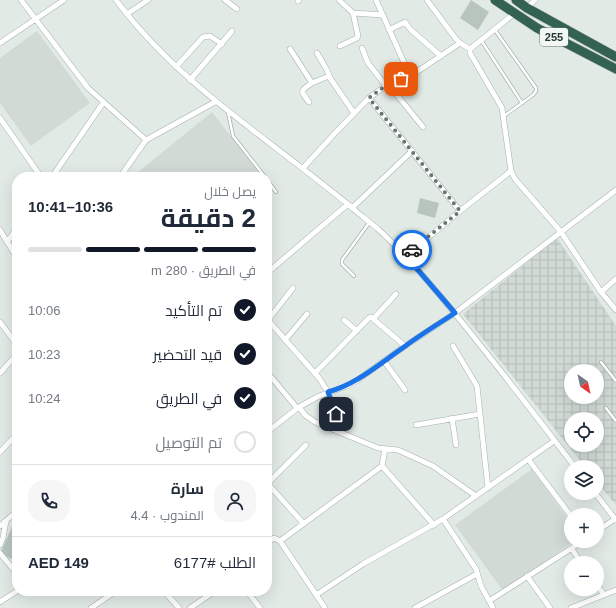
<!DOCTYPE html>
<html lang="ar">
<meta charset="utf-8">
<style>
:root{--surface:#fff;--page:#f6f6f7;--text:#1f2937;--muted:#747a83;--line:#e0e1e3;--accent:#111827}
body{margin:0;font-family:Arial,Cairo,sans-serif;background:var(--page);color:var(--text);direction:rtl;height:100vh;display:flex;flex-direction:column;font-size:15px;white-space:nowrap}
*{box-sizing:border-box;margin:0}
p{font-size:13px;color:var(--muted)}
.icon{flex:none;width:22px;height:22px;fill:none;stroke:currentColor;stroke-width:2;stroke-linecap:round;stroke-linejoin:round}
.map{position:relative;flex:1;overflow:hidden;direction:ltr}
.sheet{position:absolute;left:12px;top:172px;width:260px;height:424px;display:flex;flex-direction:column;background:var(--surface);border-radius:16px;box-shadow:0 4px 16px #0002;direction:rtl}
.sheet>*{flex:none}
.needle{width:26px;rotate:147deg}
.controls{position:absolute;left:564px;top:364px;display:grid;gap:8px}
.controls a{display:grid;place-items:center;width:40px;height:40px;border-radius:50%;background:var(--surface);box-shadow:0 4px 16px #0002;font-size:20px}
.pin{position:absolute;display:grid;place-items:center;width:34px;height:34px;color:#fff;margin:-17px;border-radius:8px;box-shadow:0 2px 6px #0006}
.courier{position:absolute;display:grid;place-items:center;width:40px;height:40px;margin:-20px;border:3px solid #1a73e8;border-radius:50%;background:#fff;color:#222;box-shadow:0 1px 5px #0007}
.headline em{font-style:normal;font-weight:700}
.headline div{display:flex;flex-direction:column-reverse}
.headline{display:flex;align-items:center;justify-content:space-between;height:68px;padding:0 16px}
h1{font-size:26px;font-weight:700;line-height:30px}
.bar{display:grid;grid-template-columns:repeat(4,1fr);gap:6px 4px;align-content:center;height:48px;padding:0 16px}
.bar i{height:5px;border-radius:3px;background:var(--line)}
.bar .selected{background:var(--accent)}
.bar p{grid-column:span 4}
.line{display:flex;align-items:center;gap:10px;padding:0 16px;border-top:1px solid var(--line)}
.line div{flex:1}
.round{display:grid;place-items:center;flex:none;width:42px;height:42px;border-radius:16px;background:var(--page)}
ol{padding:0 16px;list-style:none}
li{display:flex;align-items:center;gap:12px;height:44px}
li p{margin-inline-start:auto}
li .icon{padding:4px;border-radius:50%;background:var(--accent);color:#fff;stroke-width:4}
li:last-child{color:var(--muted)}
li i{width:22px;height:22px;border:2px solid var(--line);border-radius:50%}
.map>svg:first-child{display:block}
.built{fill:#d1dad4}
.industrial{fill:url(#industrial-grid);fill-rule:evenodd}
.building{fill:#b8c5be}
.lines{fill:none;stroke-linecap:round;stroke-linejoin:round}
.lane-casing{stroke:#a6b1ac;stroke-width:4}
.street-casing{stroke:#a6b1ac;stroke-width:6}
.highway-casing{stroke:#bec4c1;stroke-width:10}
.lane{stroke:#fff;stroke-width:2.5}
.street{stroke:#fff;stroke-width:5}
.highway{stroke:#346252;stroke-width:9}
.done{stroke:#677770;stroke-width:4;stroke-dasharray:0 7.2}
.route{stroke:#1a73e8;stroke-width:5}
.labels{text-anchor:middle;stroke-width:3.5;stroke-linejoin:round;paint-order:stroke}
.shield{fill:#f2f7f4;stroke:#62726c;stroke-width:1}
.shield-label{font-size:11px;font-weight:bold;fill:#253931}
</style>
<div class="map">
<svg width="616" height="608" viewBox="0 0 616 608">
<defs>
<pattern id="industrial-grid" width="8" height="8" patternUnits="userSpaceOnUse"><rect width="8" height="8" fill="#d1dad4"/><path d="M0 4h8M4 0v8" fill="none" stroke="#b3bcb6"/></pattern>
</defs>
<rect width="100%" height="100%" fill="#e2eae6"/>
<path class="built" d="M 37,31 L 90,103 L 31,146 L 0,103 L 0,58 Z
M 212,112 L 262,177 L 132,177 Z
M 532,469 L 571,523 L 571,541 L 574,541 L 504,592 L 455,525 Z"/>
<path class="industrial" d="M 557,238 L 616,326 L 616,505 L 597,482 L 597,467 L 585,467 L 463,314 ZM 571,371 L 597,371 L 597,397 L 571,397 ZM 571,419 L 597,419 L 597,445 L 571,445 Z"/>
<path class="building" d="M 471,0 L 489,12 L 478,30 L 460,18 Z
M 420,198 L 439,203 L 435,218 L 417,213 Z
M 14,522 L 17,523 L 17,561 L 0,554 Z"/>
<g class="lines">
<g class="lane-casing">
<path id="lane" d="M 495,30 L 536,88 L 536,91 L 533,95 L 504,116
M 481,40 L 522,103
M 228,112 L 233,136 L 265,177
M 267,180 L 276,192
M 354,276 L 342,264 L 342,260 L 369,223
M 601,362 L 616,381
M 606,408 L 616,421"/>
</g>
<g class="street-casing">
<path id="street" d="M 21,0 L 88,88 L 146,140
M 116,0 C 180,86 270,139 351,207 C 360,215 370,222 379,230 C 402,251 422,274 442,298 C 488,353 531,410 575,467
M 225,0 L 237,9
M 339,0 L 353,13 L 383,15
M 376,0 L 410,76
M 427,0 L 456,39 L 460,43 L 470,49
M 298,1 L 299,0
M 527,8 L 535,0
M 515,13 L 470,49 L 470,53 L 502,108 L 511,171 L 515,179 L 561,232 L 601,292 L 616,310
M 127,14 L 148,0
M 389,30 L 405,22 L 411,30 L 441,56
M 0,43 L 64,0
M 340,46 L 357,38 L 358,36 L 353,13
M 362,48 L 368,63 L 386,86
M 290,49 L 312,83 L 329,76
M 317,53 L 327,70 L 330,78 L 354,113
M 176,67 L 203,37 L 210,36 L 222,44
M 190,80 L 232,31
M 388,84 L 423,127
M 369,98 L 460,211
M 309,102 C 300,91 300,91 312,83
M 0,118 L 41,177
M 303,168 L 336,132 L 369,98 L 388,84 L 415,73 L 460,43
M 52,177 L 103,103
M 120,177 L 146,140 L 215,102
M 352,208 L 412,151
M 0,230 L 17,258
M 7,242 L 17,228
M 406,256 L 460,211 L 511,171
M 267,273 L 348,204
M 601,292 L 616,279
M 374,318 L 396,294
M 267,319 L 319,378 L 328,392 L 336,414
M 268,320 L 293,288
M 344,320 L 357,331
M 0,322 L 17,345
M 285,340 L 307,314
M 453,346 L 477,386 L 488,488
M 384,361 L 405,390
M 267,372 L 297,408
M 0,373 L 17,354
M 315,373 L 369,318 L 371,317 L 405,346
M 299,407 L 305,415 L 315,422 L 378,448 L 398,450 L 433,466 L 476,496
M 452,418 L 456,445
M 416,425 L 480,414
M 267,432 L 299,407 L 319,396 L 347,386 L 356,381 L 405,346 L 455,313 L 616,190
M 0,452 L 17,434
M 528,459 L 571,516
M 382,466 L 434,525
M 267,483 L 304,524
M 267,484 L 306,445
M 595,493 L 616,520
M 443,519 L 476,569 L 481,586 L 493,608
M 0,526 L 17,511
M 597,531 L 615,519
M 267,543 L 274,538 L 280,541
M 0,545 L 3,538 L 6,521
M 572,549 L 581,563
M 0,553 L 17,574
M 527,576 L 550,608
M 597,585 L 604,595
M 164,591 L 179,608
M 247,591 L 260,608
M 316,595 L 363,564 L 443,519 L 554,441
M 489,601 L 583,541
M 0,602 L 17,591
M 91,608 L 116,591
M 190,608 L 215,591
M 325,608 L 280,541 L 382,466 L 385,449
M 415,608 L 477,574
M 571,608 L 616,590"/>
</g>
<g class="highway-casing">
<path id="highway" d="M 495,0 L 537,28 L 616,69
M 516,0 L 527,8 L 616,57"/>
</g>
<use href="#lane" class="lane"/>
<use href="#street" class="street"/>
<use href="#highway" class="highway"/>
</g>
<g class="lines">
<path class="done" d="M 401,79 L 388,84 L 369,98 L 460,211 L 412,250"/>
<path class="route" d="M 336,414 L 328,392 C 357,384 379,364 404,347 C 420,335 438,324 455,313 L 406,256 L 412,250"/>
</g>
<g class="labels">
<rect class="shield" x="540" y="28" width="28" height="18" rx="3"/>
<g class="shield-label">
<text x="554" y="41">255</text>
</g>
</g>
</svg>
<div class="controls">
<a><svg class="needle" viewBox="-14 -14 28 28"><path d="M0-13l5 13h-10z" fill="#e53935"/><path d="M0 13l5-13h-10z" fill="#747a83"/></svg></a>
<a><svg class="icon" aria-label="locate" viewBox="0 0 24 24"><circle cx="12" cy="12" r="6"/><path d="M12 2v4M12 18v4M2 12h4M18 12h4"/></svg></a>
<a><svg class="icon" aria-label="layers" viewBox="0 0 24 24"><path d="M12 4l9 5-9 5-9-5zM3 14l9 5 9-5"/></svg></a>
<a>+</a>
<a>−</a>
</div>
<div class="pin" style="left:401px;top:79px;background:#ea580c"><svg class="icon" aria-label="bag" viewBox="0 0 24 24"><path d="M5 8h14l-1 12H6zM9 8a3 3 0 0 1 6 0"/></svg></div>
<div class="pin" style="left:336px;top:414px;background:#1f2937"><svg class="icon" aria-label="home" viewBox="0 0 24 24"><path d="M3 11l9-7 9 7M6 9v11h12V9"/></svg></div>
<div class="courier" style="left:412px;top:250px"><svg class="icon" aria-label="car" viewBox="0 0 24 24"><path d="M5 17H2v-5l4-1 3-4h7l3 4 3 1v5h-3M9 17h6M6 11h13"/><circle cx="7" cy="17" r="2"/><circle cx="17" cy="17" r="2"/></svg></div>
<section class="sheet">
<div class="headline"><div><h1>2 دقيقة</h1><p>يصل خلال</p></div><em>10:36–10:41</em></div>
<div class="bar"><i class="selected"></i><i class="selected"></i><i class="selected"></i><i></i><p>في الطريق · 280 m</p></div>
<ol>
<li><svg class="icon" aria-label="check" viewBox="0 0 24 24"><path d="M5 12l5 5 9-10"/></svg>تم التأكيد<p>10:06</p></li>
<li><svg class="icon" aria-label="check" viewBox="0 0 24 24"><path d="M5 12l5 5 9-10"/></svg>قيد التحضير<p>10:23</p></li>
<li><svg class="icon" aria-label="check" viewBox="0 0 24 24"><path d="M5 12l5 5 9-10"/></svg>في الطريق<p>10:24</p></li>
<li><i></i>تم التوصيل</li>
</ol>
<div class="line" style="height:72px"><a class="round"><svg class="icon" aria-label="person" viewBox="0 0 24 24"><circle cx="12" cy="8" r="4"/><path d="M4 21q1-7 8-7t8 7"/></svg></a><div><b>سارة</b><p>المندوب · 4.4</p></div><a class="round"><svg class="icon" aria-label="phone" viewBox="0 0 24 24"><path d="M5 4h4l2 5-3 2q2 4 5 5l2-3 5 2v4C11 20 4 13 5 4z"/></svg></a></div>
<div class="line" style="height:52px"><div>الطلب #6177</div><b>AED 149</b></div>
</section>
</div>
